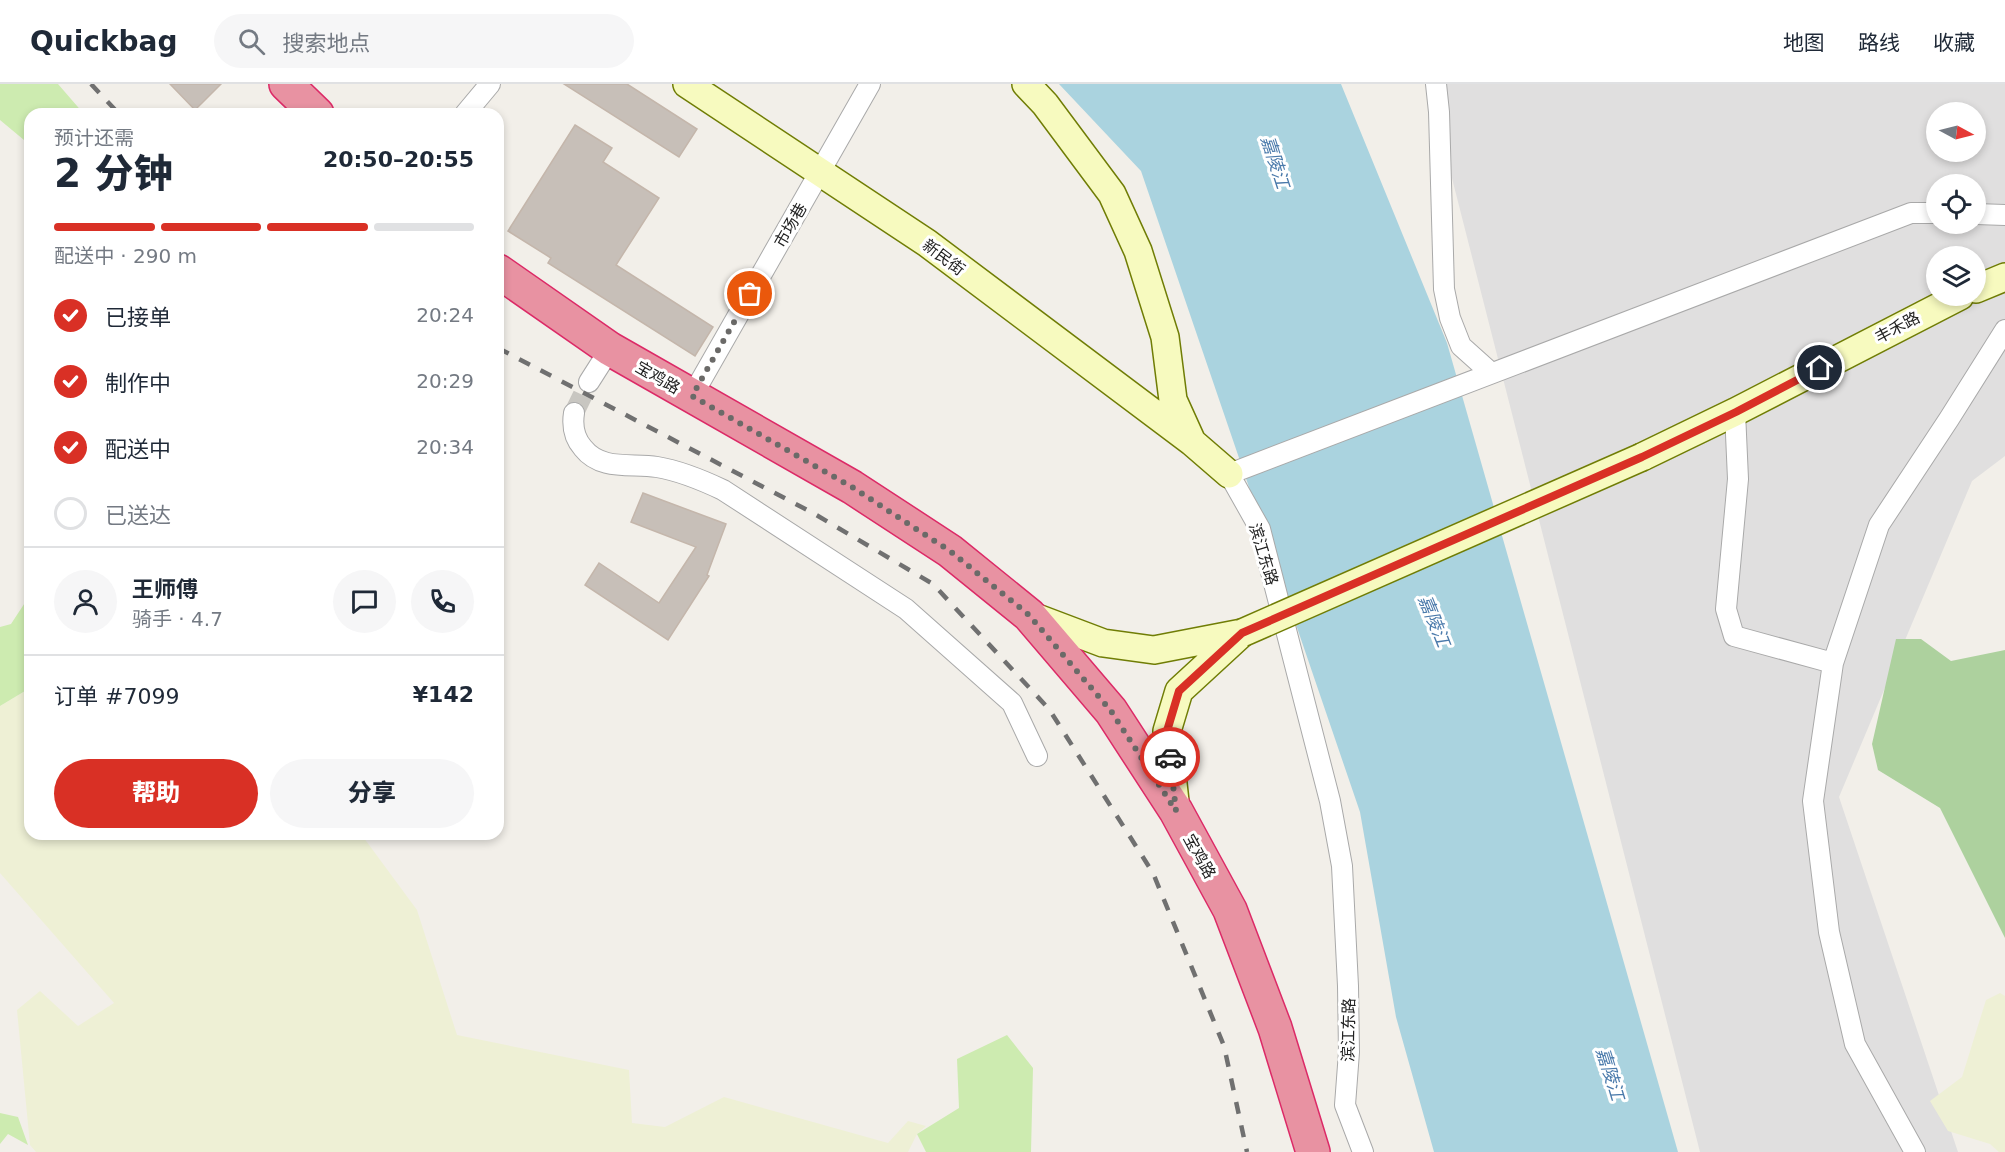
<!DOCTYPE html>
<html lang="zh">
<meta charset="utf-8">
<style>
:root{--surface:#fff;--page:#f6f6f7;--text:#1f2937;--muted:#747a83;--line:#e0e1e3;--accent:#d93025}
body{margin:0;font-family:"DejaVu Sans","Noto Sans SC",sans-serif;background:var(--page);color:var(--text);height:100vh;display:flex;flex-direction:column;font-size:22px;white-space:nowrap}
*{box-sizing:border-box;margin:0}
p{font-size:20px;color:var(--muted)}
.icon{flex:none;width:33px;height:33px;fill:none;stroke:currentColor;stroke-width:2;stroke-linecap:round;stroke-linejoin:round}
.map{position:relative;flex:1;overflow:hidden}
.sheet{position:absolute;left:24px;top:24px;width:480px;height:732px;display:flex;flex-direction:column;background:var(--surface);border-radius:18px;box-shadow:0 3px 9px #0003}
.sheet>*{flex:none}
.needle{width:39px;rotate:97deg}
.buttons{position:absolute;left:1926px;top:18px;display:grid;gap:12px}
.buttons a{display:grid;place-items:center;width:60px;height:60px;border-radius:50%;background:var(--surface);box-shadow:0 3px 9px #0003;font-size:30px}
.pin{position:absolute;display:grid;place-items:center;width:51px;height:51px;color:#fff;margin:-26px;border:3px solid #fff;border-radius:50%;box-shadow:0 2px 6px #0007}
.courier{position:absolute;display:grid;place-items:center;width:60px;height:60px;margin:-30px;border:4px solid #d93025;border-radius:50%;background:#fff;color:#222;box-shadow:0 2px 8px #0007}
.headline em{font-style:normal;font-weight:800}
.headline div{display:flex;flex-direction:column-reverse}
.headline{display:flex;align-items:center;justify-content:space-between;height:102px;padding:0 30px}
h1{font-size:39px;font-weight:800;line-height:45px}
.bar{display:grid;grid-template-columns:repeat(4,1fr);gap:9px 6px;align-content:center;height:72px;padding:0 30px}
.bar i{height:8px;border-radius:4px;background:var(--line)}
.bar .on{background:var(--accent)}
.bar p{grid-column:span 4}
.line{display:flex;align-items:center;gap:15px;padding:0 30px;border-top:2px solid var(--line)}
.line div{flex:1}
.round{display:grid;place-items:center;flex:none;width:63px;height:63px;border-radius:32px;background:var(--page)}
ol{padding:0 30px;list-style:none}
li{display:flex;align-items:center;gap:18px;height:66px}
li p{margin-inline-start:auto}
li .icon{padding:6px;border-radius:50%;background:var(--accent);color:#fff;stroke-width:4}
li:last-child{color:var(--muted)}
li i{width:33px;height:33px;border:3px solid var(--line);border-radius:50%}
.primary-button{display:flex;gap:12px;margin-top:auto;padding:12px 30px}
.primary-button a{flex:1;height:69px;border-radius:36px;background:var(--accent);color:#fff;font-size:24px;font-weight:800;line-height:69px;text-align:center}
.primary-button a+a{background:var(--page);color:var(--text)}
header{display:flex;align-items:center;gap:36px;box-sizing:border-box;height:84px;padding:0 30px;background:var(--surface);border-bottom:2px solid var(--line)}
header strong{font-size:28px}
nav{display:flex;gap:33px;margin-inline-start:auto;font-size:21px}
.search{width:420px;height:54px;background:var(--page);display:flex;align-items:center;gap:15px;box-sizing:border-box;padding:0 21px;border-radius:33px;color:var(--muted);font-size:22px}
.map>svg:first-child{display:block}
.residential{fill:#e0dfdf;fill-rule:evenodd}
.farmland{fill:#eef0d5}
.grass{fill:#cdebb0}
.forest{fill:#add19e}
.water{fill:#aad3df}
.building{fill:#c7bfb8;stroke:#c4b6ab;stroke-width:1.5}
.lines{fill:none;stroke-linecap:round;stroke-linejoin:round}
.street-tunnel{stroke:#c8c6c1;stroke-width:20;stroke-dasharray:20 10;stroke-linecap:butt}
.street-casing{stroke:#a9a9a9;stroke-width:22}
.secondary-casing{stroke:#707d05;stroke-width:30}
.highway-casing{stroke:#dc2a67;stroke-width:36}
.street{stroke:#fff;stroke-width:20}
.secondary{stroke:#f7fabf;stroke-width:27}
.highway{stroke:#e892a2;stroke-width:33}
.rail{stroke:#707070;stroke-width:4.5;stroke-dasharray:12 12;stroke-linecap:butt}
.secondary-bridge-casing{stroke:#707d05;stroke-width:30;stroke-linecap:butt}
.secondary-bridge{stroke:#f7fabf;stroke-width:27}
.done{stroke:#6b6a68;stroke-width:6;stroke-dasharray:0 10.8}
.route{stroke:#d93025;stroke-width:8}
.labels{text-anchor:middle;stroke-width:6;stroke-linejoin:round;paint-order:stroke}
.street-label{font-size:16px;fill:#222;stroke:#fff}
.water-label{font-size:18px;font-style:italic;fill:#4a7aab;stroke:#fff}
</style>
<header>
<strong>Quickbag</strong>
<div class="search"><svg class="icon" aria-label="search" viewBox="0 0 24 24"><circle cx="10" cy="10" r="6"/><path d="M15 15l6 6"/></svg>搜索地点</div>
<nav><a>地图</a><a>路线</a><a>收藏</a></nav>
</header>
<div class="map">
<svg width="2005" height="1068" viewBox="0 0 2005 1068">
<rect width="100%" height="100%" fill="#f2efe9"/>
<path class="residential" d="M 1428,0 L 2005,0 L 2005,372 L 1972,397 L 1839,713 L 1958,1068 L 1700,1068 ZM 1936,28 L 1976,28 L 1976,68 L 1936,68 ZM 1936,100 L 1976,100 L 1976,140 L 1936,140 ZM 1936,172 L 1976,172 L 1976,212 L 1936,212 Z"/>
<path class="farmland" d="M 30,604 L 30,750 L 361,750 L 417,826 L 457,951 L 629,986 L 632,1039 L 665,1043 L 724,1013 L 888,1059 L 908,1037 L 926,1042 L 917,1050 L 908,1068 L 36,1068 L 30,1061 L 17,926 L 40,907 L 78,942 L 114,919 L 0,789 L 0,622 Z
M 2000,909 L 2005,912 L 2005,1068 L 1999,1068 L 1990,1060 L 1948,1047 L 1930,1017 L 1962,993 L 1986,916 Z"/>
<path class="grass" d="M 0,0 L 58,0 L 84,30 L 30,30 L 30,61 L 0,36 Z
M 30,511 L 30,604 L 0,622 L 0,543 L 11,540 Z
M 1007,951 L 1033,984 L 1031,1068 L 926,1068 L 917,1050 L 959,1024 L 957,975 Z
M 0,1029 L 18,1033 L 28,1061 L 8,1050 L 0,1060 Z"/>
<path class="forest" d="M 1896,555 L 1921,555 L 1951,577 L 2005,566 L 2005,854 L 1940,724 L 1878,686 L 1872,660 Z"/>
<path class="water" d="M 1059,0 L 1341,0 L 1447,259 L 1678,1068 L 1434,1068 L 1396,933 L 1360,728 L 1141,87 Z"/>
<path class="building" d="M 170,0 L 221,0 L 195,26 Z
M 564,0 L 627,0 L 697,45 L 679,73 Z
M 575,41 L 612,64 L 603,78 L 659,114 L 616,181 L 713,243 L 695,272 L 548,179 L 551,174 L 508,147 Z
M 643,409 L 726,440 L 707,491 L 709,492 L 668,556 L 585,501 L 599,479 L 659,519 L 696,463 L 631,438 Z"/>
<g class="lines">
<path class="street-tunnel" d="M 574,329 L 589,298"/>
<g class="street-casing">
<path id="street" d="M 1436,0 L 1439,28 L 1444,205 L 1450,234 L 1461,262 L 1490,288
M 465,30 L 490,0
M 1976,130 L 2005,131
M 589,298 L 610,265
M 692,312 L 870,0
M 1735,328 L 1738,395 L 1726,525 L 1734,552 L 1833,579
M 574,329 C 572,342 574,354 583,364 C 601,387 631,379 657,383 C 681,387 702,396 723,406 L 906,525 L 1012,619 L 1037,672
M 1363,1068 L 1345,1021 L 1349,968 L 1348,902 L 1342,782 L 1330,717 L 1260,445 L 1229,390 L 1911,129 L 1936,129
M 1915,1068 L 1855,960 L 1829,848 L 1813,717 L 1833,579 L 1879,441 L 1949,335 L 2005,246"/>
</g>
<g class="secondary-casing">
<path id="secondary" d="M 687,0 L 927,159 L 1192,358
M 1026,0 L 1045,20 L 1112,110 L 1138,167 L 1165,253 L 1173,316 L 1192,358 L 1229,390
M 1976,205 L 2005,193
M 1642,373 L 1735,328 L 1960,212
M 1029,531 L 1103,559 L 1154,566 L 1242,549 L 1179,607 L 1167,647 L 1176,726"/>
</g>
<g class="highway-casing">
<path id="highway" d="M 286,0 L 317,30
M 498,187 L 610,265 L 852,403 L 950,467 L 1029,531 L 1111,627 L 1176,727 L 1230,826 L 1275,944 L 1313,1068"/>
</g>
<use href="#street" class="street"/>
<use href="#secondary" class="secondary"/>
<use href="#highway" class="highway"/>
<path class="rail" d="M 91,0 L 119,30
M 498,264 L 813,429 L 933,500 L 1049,625 L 1153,789 L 1224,962 L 1247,1068"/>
<g class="secondary-bridge-casing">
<path id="secondary-bridge" d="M 1242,549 L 1642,373"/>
</g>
<use href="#secondary-bridge" class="secondary-bridge"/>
</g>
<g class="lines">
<path class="done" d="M 750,210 L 692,312 L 852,403 L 950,467 L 1029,531 L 1111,627 L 1176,727 L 1170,673"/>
<path class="route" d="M 1170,673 L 1167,647 L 1179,607 L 1242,549 L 1642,373 L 1736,328 L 1820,284"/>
</g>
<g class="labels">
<g class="street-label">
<text transform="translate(790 141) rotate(-60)" y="6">市场巷</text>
<text transform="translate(944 173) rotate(37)" y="6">新民街</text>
<text transform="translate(1897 243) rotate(-28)" y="6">丰禾路</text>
<text transform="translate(658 293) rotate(30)" y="6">宝鸡路</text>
<text transform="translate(1264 470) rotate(73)" y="6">滨江东路</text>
<text transform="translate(1200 772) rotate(61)" y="6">宝鸡路</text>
<text transform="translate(1348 946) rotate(-89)" y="6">滨江东路</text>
</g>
<g class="water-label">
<text transform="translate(1275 78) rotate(72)" y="6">嘉陵江</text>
<text transform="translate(1434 537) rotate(68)" y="6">嘉陵江</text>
<text transform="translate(1610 990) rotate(73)" y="6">嘉陵江</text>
</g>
</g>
</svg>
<div class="buttons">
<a><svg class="needle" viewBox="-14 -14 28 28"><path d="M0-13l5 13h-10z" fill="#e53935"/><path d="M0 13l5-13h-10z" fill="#747a83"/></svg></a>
<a><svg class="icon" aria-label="locate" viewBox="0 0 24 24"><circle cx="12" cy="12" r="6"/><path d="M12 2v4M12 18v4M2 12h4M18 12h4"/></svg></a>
<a><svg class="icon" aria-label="layers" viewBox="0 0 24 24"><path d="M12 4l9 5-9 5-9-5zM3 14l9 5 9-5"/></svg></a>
</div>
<div class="pin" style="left:750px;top:210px;background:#ea580c"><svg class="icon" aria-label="bag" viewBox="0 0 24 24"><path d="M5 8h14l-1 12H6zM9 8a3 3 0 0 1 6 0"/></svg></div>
<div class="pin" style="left:1820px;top:284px;background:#1f2937"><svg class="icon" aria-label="home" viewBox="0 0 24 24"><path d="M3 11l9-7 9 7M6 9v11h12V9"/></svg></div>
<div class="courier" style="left:1170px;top:673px"><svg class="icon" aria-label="car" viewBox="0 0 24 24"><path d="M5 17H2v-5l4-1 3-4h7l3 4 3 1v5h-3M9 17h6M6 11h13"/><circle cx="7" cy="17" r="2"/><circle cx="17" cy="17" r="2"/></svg></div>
<section class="sheet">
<div class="headline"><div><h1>2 分钟</h1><p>预计还需</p></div><em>20:50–20:55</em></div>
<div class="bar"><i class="on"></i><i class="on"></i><i class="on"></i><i></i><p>配送中 · 290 m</p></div>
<ol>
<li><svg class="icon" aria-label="check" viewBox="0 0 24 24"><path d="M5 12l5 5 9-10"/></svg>已接单<p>20:24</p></li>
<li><svg class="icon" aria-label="check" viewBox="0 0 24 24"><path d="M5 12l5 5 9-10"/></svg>制作中<p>20:29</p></li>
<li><svg class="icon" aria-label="check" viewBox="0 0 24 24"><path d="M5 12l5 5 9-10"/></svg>配送中<p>20:34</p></li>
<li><i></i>已送达</li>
</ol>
<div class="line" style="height:108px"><a class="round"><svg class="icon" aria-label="person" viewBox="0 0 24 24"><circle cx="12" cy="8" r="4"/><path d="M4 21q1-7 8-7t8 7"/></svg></a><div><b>王师傅</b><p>骑手 · 4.7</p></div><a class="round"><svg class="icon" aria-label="chat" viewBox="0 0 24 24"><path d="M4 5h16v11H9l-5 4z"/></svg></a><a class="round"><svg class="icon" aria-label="phone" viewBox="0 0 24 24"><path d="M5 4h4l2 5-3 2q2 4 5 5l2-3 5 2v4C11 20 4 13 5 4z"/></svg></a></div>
<div class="line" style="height:78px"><div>订单 #7099</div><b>¥142</b></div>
<div class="primary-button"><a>帮助</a><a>分享</a></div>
</section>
</div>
